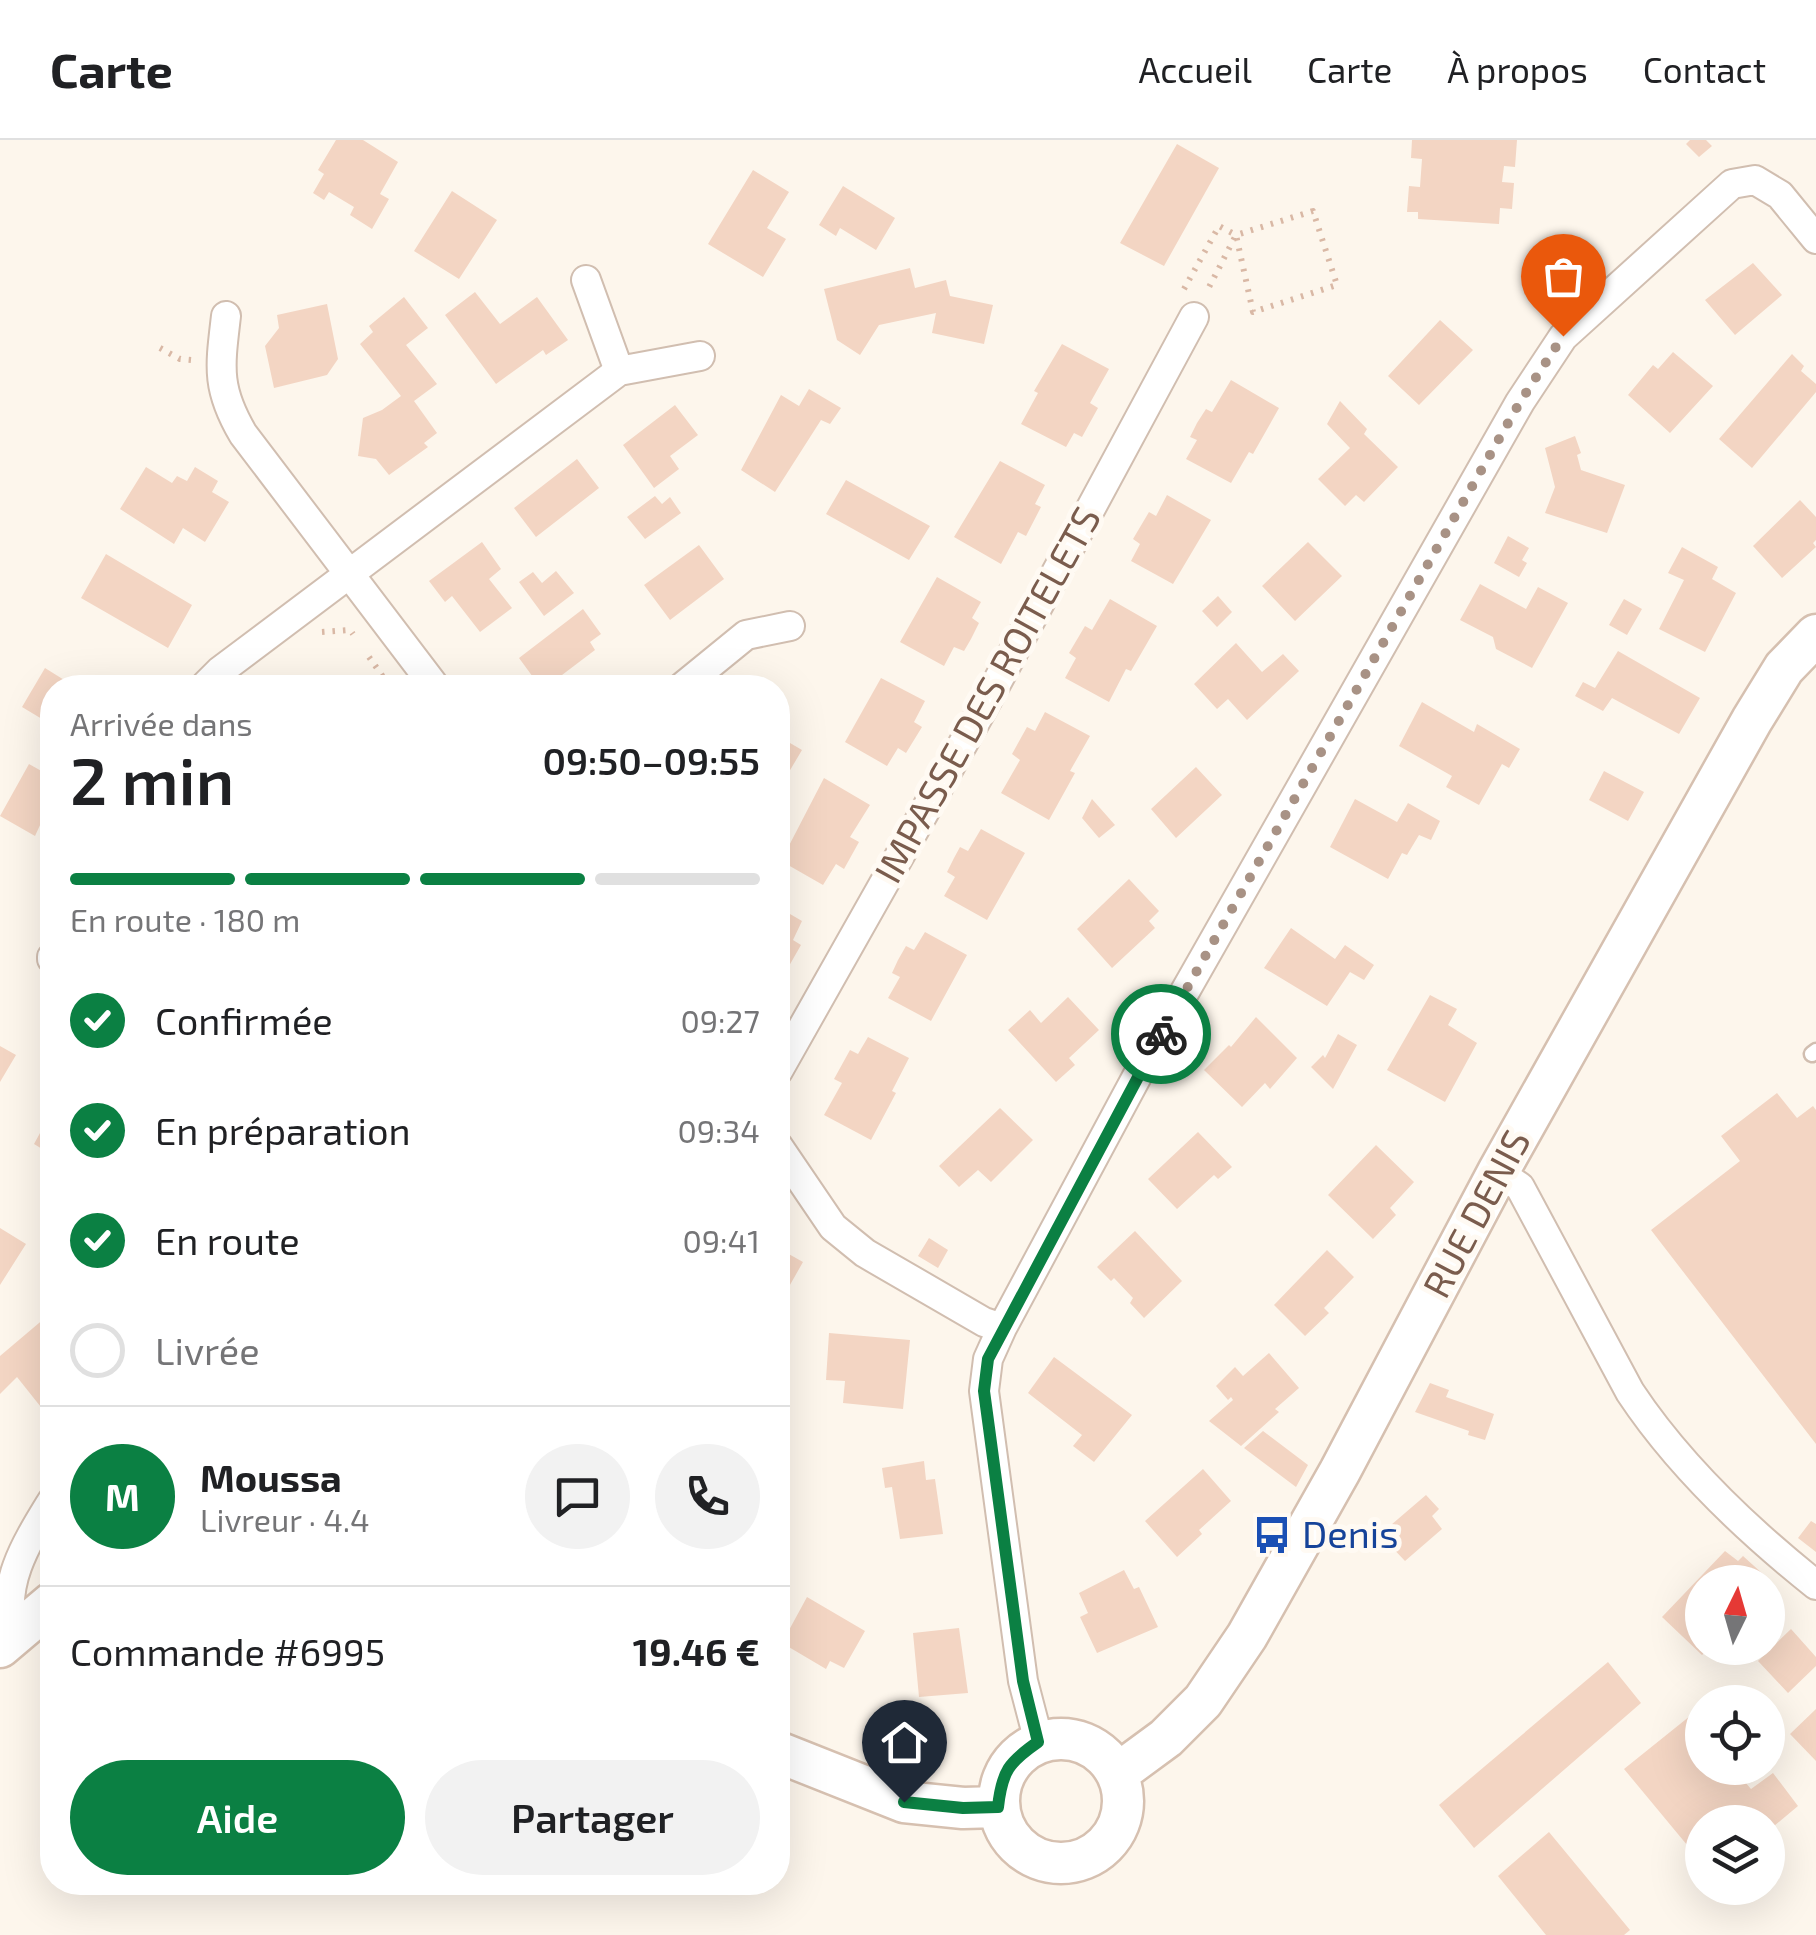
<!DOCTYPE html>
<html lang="fr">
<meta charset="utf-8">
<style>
:root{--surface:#fff;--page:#f2f2f2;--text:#202124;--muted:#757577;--line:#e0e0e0;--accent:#0b8043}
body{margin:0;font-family:"Exo 2",sans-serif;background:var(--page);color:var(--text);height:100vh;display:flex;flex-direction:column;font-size:38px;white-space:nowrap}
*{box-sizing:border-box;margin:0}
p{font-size:32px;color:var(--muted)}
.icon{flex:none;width:55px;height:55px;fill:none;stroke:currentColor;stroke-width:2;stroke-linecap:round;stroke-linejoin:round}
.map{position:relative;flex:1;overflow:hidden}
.drawer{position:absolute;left:40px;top:535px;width:750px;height:1220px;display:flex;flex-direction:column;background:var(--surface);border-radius:40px;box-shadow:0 10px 40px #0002}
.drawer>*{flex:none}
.needle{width:65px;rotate:5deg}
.fabs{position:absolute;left:1685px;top:1425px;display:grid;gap:20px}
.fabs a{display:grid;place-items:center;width:100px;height:100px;border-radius:50%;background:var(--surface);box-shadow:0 10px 40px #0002;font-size:50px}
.pin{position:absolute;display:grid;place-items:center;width:85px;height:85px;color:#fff;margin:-102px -42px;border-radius:50% 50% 50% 0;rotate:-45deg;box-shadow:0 0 10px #0007}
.pin .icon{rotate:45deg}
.courier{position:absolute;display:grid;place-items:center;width:100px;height:100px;margin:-50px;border:8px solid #0b8043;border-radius:50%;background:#fff;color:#222;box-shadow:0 2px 12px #0007}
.overview em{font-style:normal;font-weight:600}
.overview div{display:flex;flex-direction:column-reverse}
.overview{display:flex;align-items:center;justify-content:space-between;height:170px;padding:0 30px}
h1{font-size:65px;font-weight:600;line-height:75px}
.bar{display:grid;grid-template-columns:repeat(4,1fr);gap:15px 10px;align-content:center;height:120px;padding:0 30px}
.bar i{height:12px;border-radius:8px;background:var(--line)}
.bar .selected{background:var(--accent)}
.bar p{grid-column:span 4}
.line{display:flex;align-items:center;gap:25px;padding:0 30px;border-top:2px solid var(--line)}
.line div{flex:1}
.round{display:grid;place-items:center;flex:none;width:105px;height:105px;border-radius:52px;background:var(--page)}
ol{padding:0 30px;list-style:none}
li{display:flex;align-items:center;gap:30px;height:110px}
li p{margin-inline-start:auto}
li .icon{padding:10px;border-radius:50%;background:var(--accent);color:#fff;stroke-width:4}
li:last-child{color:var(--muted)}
li i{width:55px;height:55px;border:5px solid var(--line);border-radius:50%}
.button{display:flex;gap:20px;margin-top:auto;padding:20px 30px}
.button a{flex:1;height:115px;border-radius:60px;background:var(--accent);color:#fff;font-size:40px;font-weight:600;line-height:115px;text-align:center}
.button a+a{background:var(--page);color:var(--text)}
header{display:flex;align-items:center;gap:60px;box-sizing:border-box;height:140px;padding:0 50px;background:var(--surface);border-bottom:2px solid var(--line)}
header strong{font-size:48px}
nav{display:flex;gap:55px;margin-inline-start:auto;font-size:35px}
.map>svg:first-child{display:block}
.building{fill:#f3d5c3}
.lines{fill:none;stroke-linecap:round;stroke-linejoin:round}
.lane-casing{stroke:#d1beb0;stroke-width:19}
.street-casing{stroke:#d1beb0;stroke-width:32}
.secondary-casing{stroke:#d6c0b0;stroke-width:45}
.path{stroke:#d9b8a5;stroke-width:6;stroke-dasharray:2.5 8;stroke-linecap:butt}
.lane{stroke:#fff;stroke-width:14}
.street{stroke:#fff;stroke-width:28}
.secondary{stroke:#fff;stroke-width:40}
.done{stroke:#a89285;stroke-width:10;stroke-dasharray:0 18}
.route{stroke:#0b8043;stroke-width:12}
.labels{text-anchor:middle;stroke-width:10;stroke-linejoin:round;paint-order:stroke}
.street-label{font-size:38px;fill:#7a5c4d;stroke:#fffaf3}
.transit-label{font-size:38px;fill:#164399;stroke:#fffaf3;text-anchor:start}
</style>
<header>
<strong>Carte</strong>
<nav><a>Accueil</a><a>Carte</a><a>À propos</a><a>Contact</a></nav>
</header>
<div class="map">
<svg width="1816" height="1795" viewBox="0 0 1816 1795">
<rect width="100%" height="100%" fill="#fdf6ec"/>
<path class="building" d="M 336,0 L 363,0 L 398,22 L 380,54 L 389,59 L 372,89 L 350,75 L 354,67 L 329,52 L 324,60 L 313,53 L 324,34 L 318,30 Z
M 1412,0 L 1517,0 L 1515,27 L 1504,26 L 1502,42 L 1514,43 L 1512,69 L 1500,68 L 1499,84 L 1418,79 L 1418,72 L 1407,72 L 1409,46 L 1420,47 L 1422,19 L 1411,18 Z
M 1690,0 L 1706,0 L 1712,6 L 1699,17 L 1686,4 Z
M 1177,4 L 1219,28 L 1164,126 L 1120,103 Z
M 753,30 L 789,52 L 767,88 L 786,99 L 763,137 L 708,104 Z
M 843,46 L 895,78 L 876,110 L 840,88 L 836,96 L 819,85 Z
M 452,51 L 497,80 L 459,139 L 414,111 Z
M 1753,123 L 1782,155 L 1735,195 L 1705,160 Z
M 910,128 L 915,148 L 946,140 L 950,156 L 993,165 L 984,204 L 932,193 L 936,173 L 879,185 L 860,215 L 837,200 L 824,149 Z
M 475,152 L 500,184 L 537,157 L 568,200 L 546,215 L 543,210 L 496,244 L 445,175 Z
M 404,157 L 428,188 L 406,205 L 437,244 L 414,261 L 437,293 L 424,303 L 428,307 L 389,335 L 376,319 L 358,316 L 363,278 L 382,270 L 401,256 L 360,204 L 373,192 L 369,186 Z
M 327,164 L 338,219 L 327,235 L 274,248 L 265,206 L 279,188 L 277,175 Z
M 1440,180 L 1473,210 L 1419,265 L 1388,236 Z
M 1062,204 L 1109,229 L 1090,263 L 1098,268 L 1082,297 L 1074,293 L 1066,307 L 1021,284 L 1038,253 L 1034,251 Z
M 1673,212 L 1713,246 L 1670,293 L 1628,255 L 1653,225 L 1658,229 Z
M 1792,214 L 1804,226 L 1801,231 L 1816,244 L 1816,252 L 1752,328 L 1719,299 Z
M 1231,240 L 1279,268 L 1253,314 L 1249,312 L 1231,343 L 1186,319 L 1197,300 L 1190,297 L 1197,283 L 1206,269 L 1212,272 Z
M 809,249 L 841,268 L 830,284 L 821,280 L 775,352 L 741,330 L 781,255 L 799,266 Z
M 1340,261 L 1367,289 L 1364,294 L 1398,327 L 1364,362 L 1356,355 L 1345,366 L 1318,339 L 1350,308 L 1327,284 Z
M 675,265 L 698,295 L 670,316 L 679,329 L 654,348 L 623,305 Z
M 1575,296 L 1581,313 L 1577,315 L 1581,330 L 1625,345 L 1607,393 L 1545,373 L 1555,347 L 1545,308 Z
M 577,319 L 599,348 L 536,397 L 514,368 Z
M 1000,321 L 1045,345 L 1035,364 L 1041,367 L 1026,396 L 1018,392 L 1001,424 L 954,397 Z
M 146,327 L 172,343 L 177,336 L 187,341 L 195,327 L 218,341 L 212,352 L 229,362 L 205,402 L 183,388 L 174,404 L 120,369 Z
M 846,340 L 930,386 L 909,420 L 826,374 Z
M 1167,355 L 1211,380 L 1173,444 L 1131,421 L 1140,404 L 1133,399 L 1149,372 L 1156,376 Z
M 655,356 L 662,364 L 670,357 L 681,373 L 645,399 L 627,377 Z
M 1800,360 L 1816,377 L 1816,400 L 1813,403 L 1816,407 L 1782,438 L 1753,406 Z
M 1508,396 L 1529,408 L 1522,420 L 1527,423 L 1519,437 L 1494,423 Z
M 482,402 L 501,429 L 489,439 L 512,468 L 480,492 L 452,456 L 445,462 L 429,441 Z
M 1308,402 L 1342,436 L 1295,481 L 1262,446 Z
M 699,405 L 724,439 L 670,480 L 644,445 Z
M 1682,407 L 1718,427 L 1712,439 L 1736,453 L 1705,512 L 1659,489 L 1684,440 L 1668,433 Z
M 106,414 L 192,465 L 168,508 L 81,458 Z
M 556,431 L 574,453 L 544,476 L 519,442 L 533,432 L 542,443 Z
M 937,437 L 981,462 L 972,478 L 979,483 L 971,499 L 964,511 L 954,507 L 944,526 L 900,502 Z
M 1480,444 L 1526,469 L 1538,447 L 1568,463 L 1532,528 L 1496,509 L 1493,497 L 1460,480 Z
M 1218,456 L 1232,472 L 1217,487 L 1202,471 Z
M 1110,459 L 1157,486 L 1131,531 L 1126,529 L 1109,562 L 1065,538 L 1076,518 L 1069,513 L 1085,486 L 1092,490 Z
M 1624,459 L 1642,469 L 1627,495 L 1609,485 Z
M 583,469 L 601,494 L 590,502 L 595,510 L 562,535 L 565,540 L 555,548 L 541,548 L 519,518 Z
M 1236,503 L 1262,532 L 1283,514 L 1299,531 L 1247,580 L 1228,559 L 1217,569 L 1194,544 Z
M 1618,511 L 1700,558 L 1679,594 L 1612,558 L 1603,571 L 1575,556 L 1583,542 L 1595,548 Z
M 45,528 L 77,548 L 52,548 L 52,585 L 22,567 Z
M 881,538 L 925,561 L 914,582 L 922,587 L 906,613 L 898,608 L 887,626 L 845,602 Z
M 1422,562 L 1474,592 L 1477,584 L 1520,609 L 1509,628 L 1502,624 L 1479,665 L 1446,647 L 1452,636 L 1399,606 Z
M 1045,572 L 1090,596 L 1070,631 L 1075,633 L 1049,680 L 1001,653 L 1020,620 L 1012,614 L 1027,587 L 1035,591 Z
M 778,596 L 802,610 L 786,637 L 778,632 Z
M 29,624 L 52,637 L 52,684 L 51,687 L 41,683 L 35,696 L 0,676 Z
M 1196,627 L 1222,655 L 1176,698 L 1151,669 Z
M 1604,631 L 1644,652 L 1628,681 L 1589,660 Z
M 824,638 L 870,665 L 850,697 L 859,702 L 844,729 L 836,724 L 823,745 L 781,721 Z
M 1092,659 L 1115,685 L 1099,698 L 1082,678 Z
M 1355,659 L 1397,682 L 1408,663 L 1440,681 L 1431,700 L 1419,695 L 1407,715 L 1402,713 L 1388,739 L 1330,707 Z
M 981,689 L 1025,713 L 987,780 L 944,756 L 955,737 L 947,732 L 954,718 L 960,707 L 968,711 Z
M 1129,739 L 1159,771 L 1149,781 L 1155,788 L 1112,828 L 1077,789 Z
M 778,767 L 802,781 L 793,800 L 801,805 L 785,833 L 778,829 Z
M 1291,788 L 1335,819 L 1345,805 L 1374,825 L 1364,840 L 1350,832 L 1327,866 L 1264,828 Z
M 925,792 L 967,815 L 931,881 L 888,858 L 900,837 L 892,833 L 898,820 L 906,806 L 914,810 Z
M 1430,855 L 1457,869 L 1448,885 L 1477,903 L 1445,962 L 1387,930 Z
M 1068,857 L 1099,890 L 1069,918 L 1075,925 L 1056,942 L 1008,890 L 1030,870 L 1041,883 Z
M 1256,877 L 1297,918 L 1270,949 L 1265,943 L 1242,967 L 1204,930 L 1229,905 L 1231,907 Z
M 1338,894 L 1357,905 L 1333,949 L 1311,927 L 1323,915 L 1325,918 Z
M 868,897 L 909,918 L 892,951 L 896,953 L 871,1000 L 824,975 L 842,943 L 834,939 L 850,910 L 858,914 Z
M 0,906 L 16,915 L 0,942 Z
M 1777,953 L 1797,978 L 1813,966 L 1816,970 L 1816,1304 L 1651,1090 L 1740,1021 L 1721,996 Z
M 1000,968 L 1033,1000 L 991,1042 L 978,1030 L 959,1047 L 939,1026 Z
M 52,971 L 52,1015 L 34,1004 Z
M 1198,992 L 1232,1027 L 1218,1039 L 1214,1035 L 1177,1069 L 1148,1039 Z
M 1376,1005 L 1414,1042 L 1390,1068 L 1396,1075 L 1373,1099 L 1328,1055 Z
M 0,1088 L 26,1104 L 0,1145 Z
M 1135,1091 L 1182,1141 L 1144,1178 L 1130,1163 L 1133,1158 L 1114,1138 L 1111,1141 L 1097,1127 Z
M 929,1098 L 948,1110 L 938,1128 L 918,1116 Z
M 778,1108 L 803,1122 L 778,1166 Z
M 1327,1110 L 1354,1137 L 1324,1168 L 1329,1173 L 1305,1196 L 1274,1165 Z
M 52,1172 L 52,1281 L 17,1237 L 0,1254 L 0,1216 Z
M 829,1193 L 910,1200 L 903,1269 L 843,1263 L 845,1241 L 826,1240 Z
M 1269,1213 L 1299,1248 L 1275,1269 L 1279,1272 L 1241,1306 L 1209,1281 L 1233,1260 L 1231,1257 L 1228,1260 L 1216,1246 L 1235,1227 L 1243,1236 Z
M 1054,1217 L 1132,1275 L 1094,1322 L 1073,1306 L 1082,1295 L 1028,1253 Z
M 1430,1243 L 1449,1250 L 1446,1257 L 1494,1274 L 1485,1300 L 1468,1295 L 1469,1291 L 1415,1272 Z
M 1263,1291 L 1308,1325 L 1296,1347 L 1244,1308 Z
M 924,1321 L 926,1340 L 935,1339 L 943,1394 L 900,1399 L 892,1347 L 885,1348 L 882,1328 Z
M 1203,1329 L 1231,1361 L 1199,1390 L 1202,1394 L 1177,1417 L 1145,1381 Z
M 1426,1355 L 1439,1369 L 1432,1376 L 1442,1389 L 1405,1421 L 1386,1401 L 1398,1392 L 1391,1385 Z
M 1811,1381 L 1816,1384 L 1816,1412 L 1798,1398 Z
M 1725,1411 L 1738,1421 L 1743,1416 L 1764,1435 L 1759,1442 L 1755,1438 L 1750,1442 L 1702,1442 L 1702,1508 L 1710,1508 L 1702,1515 L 1662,1477 Z
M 1124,1430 L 1134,1449 L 1139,1447 L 1158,1487 L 1097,1513 L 1080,1477 L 1088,1473 L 1079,1453 Z
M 807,1457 L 865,1491 L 844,1528 L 830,1521 L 826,1529 L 782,1503 Z
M 959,1488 L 968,1553 L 919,1557 L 913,1493 Z
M 1791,1489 L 1816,1517 L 1816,1526 L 1788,1553 L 1758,1521 Z
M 1608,1522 L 1641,1563 L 1474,1708 L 1439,1665 Z
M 1816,1569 L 1816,1621 L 1790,1594 Z
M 1690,1576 L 1702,1591 L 1702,1628 L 1733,1628 L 1751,1649 L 1773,1633 L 1798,1666 L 1768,1691 L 1768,1682 L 1702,1682 L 1702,1723 L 1624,1629 Z
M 1549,1692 L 1630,1790 L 1624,1795 L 1546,1795 L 1498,1736 Z"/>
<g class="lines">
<g class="lane-casing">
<path id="lane" d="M 1812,914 L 1816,911"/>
</g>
<g class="street-casing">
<path id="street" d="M 226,176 C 220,227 216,248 243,294 L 436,548
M 619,231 L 700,216
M 203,548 L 220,531 L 619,231 L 586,140
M 681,548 L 746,495 L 790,486
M 52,817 L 52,819
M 778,931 L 982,570 L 1194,177
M 778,1006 L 833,1087 L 865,1113 L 984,1182 L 1002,1188
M 1498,1032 L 1520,1047 L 1630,1252 C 1679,1326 1747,1390 1816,1445
M 13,1493 C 0,1443 27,1402 52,1361
M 1039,1602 L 1023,1541 L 984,1251 L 988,1219 L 1002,1188 L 1142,927 L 1520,262 L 1563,197 L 1732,44 L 1755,40 L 1780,55 L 1816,99"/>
</g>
<g class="secondary-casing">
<path id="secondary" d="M 0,1507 L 52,1463
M999 1661a62 62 0 1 1 124 0a62 62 0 1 1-124 0Z
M 778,1612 L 904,1662 L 963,1668 L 998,1667
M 1117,1634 L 1166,1598 L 1203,1561 L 1247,1496 L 1340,1331 L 1498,1032 L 1752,580 L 1784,528 L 1816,495"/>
</g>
<path class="path" d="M 1184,149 L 1219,86 L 1236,95 L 1253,172 L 1337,145 L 1313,71 L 1236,95 L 1206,153
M 160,208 L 180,219 L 191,220
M 322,492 L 350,490 L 353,494
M 369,517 L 391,548"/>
<use href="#lane" class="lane"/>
<use href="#street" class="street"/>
<use href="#secondary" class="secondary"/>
</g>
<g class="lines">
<path class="done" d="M 1161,894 L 1520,262 L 1563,196"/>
<path class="route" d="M 904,1662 L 963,1668 L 998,1667 C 1002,1631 1009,1622 1038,1602 L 1023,1541 L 989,1288 L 984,1251 L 988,1219 L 1161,894"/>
</g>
<defs>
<g id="bus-bare" transform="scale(3)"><path d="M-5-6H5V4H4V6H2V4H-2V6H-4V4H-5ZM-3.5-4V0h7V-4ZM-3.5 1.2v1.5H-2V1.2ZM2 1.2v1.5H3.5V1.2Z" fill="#1a4fb4" stroke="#fffaf3" stroke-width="2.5" paint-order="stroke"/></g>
</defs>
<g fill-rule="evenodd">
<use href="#bus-bare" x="1272" y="1395"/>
</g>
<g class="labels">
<g class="street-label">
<text transform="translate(988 555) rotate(-61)" y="13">IMPASSE DES ROITELETS</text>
<text transform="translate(1477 1074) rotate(-62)" y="13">RUE DENIS</text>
</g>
<g class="transit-label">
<text x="1302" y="1408">Denis</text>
</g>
</g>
</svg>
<div class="fabs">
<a><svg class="needle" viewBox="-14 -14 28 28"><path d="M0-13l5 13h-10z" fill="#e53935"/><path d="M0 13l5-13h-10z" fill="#757577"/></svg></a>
<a><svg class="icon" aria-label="locate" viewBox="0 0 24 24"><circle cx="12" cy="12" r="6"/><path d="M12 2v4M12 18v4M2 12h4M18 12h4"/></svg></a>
<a><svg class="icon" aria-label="layers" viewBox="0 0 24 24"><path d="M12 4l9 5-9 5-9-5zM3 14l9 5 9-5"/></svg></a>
</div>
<div class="pin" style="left:1563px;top:196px;background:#ea580c"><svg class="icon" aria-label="bag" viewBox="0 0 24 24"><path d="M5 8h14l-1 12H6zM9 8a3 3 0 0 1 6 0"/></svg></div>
<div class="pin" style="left:904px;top:1662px;background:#1f2937"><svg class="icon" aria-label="home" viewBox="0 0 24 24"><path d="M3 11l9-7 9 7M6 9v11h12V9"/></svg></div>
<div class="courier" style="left:1161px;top:894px"><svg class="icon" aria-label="bike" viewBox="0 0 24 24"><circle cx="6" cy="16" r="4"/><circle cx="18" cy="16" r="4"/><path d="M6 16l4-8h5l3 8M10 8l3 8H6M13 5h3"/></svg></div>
<section class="drawer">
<div class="overview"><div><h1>2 min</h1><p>Arrivée dans</p></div><em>09:50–09:55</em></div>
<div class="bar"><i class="selected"></i><i class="selected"></i><i class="selected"></i><i></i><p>En route · 180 m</p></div>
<ol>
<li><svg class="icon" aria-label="check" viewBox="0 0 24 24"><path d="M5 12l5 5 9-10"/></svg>Confirmée<p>09:27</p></li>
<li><svg class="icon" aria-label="check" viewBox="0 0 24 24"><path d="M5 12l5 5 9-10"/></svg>En préparation<p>09:34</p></li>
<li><svg class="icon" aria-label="check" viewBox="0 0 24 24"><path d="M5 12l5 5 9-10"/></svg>En route<p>09:41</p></li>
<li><i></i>Livrée</li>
</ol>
<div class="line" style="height:180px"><b class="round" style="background:var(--accent);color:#fff">M</b><div><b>Moussa</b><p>Livreur · 4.4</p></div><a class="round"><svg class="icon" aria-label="chat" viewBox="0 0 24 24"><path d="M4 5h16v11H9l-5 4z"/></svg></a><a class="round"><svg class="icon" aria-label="phone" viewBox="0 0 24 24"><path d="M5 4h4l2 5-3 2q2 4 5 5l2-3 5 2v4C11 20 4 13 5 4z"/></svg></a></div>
<div class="line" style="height:130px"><div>Commande #6995</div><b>19.46 €</b></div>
<div class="button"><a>Aide</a><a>Partager</a></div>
</section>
</div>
